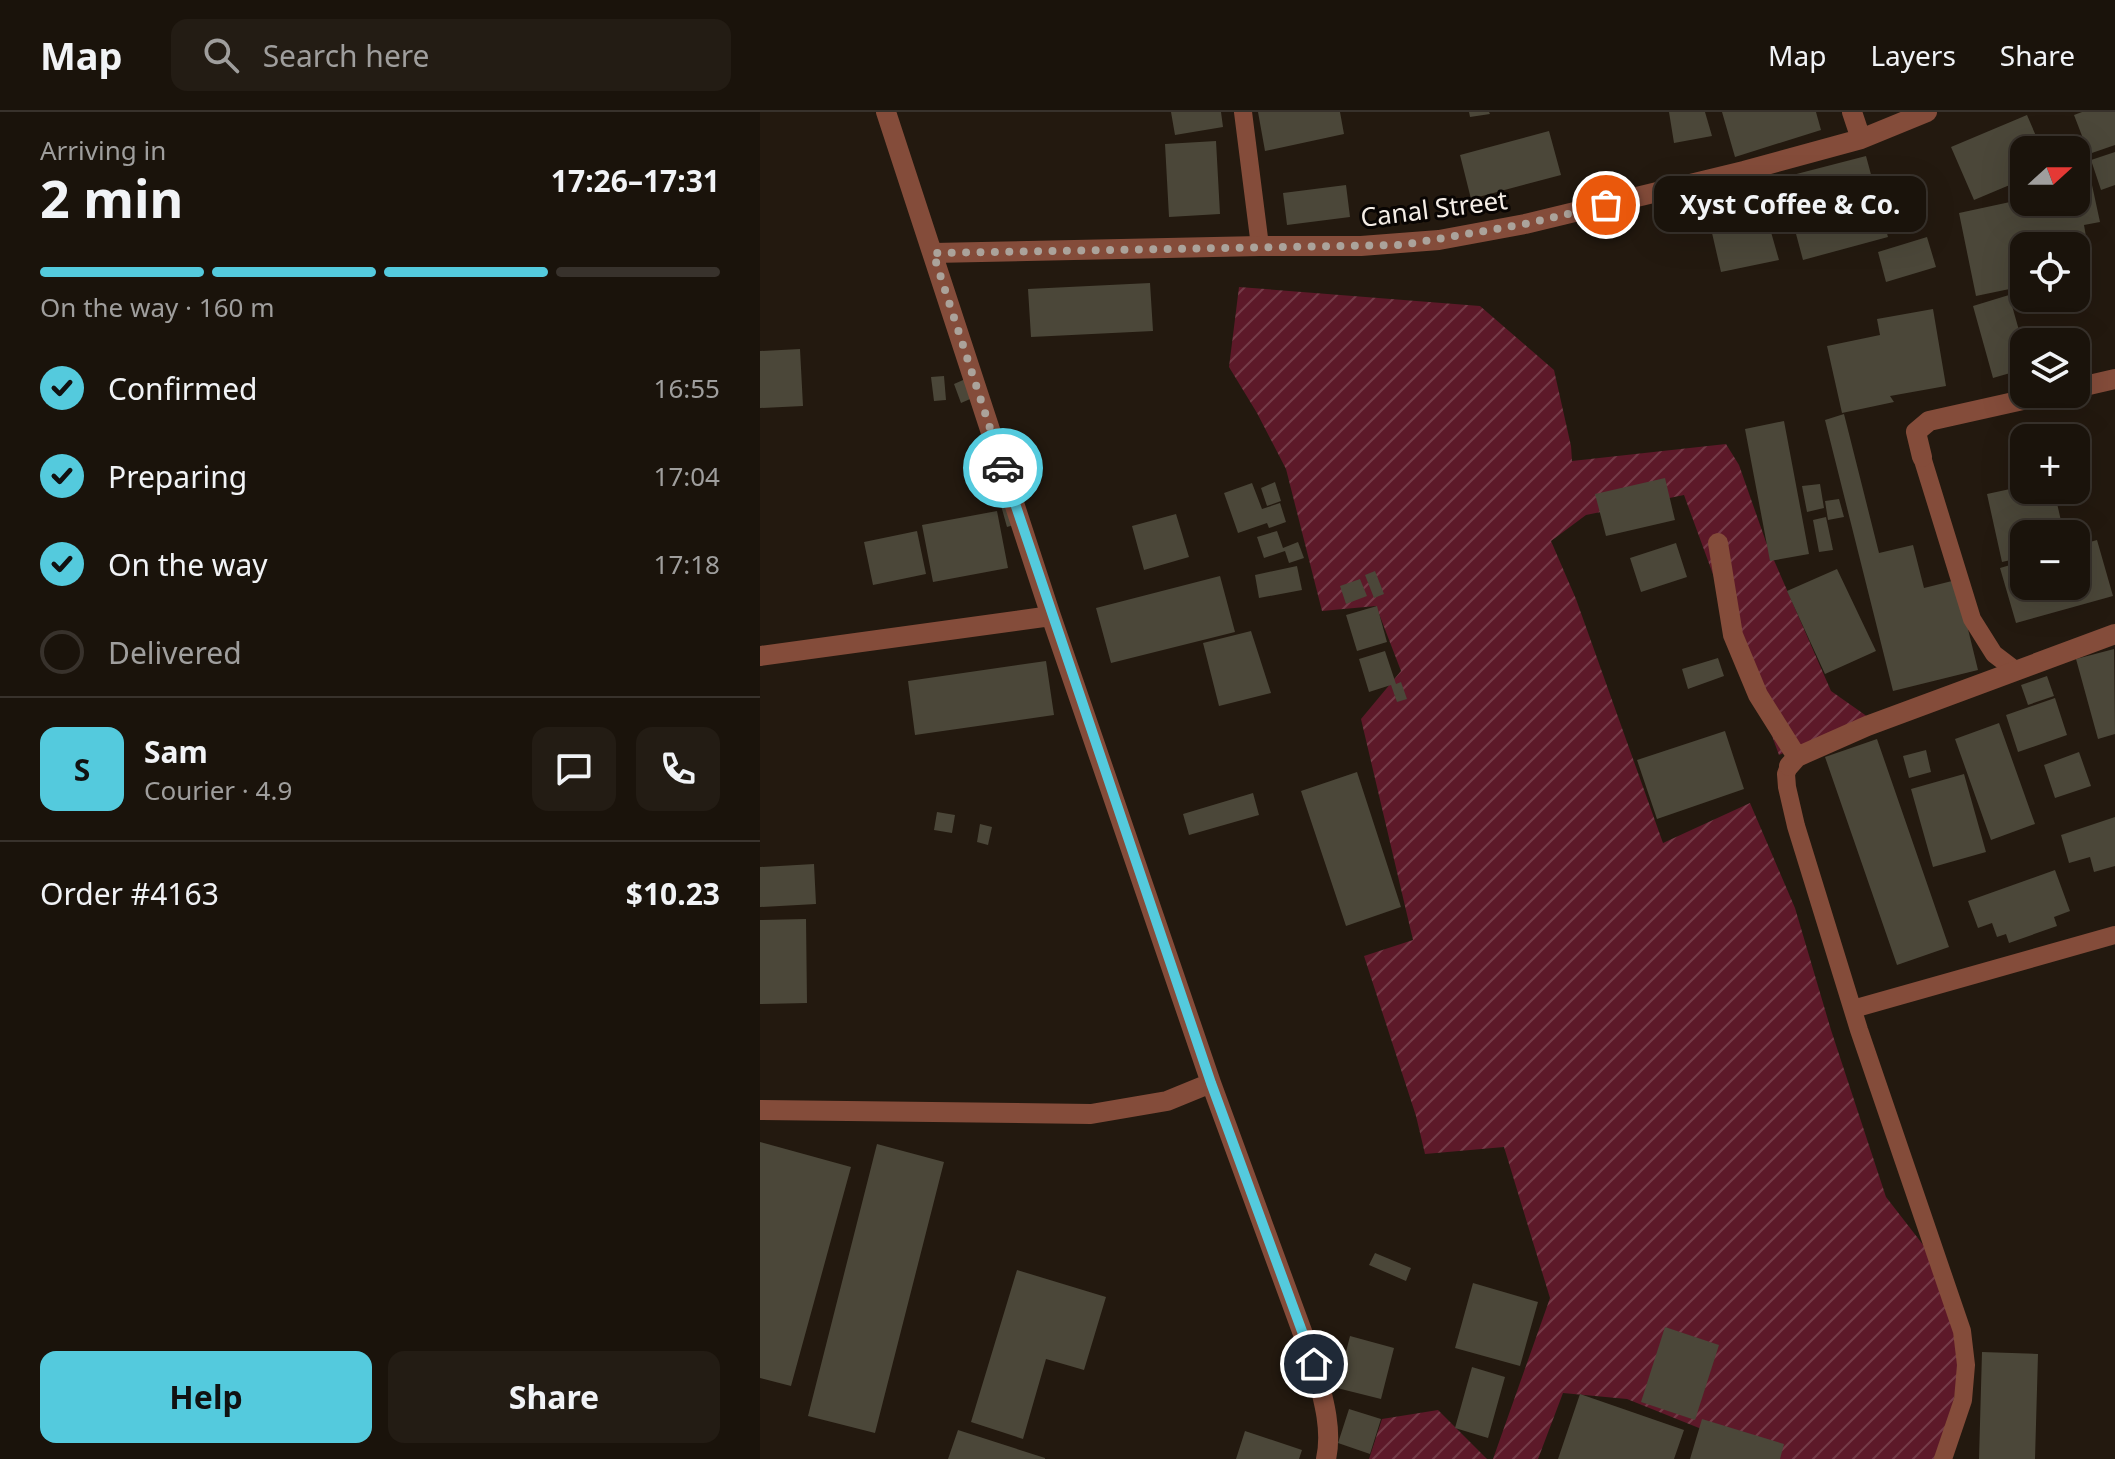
<!DOCTYPE html>
<meta charset="utf-8">
<style>
:root{--surface:#1a130b;--page:#231c14;--text:#f1f3f6;--muted:#9f9e9d;--line:#38322c;--accent:#54cadd}
body{margin:0;font-family:"Noto Sans",sans-serif;background:var(--page);color:var(--text);height:100vh;display:flex;flex-direction:column;font-size:30px;white-space:nowrap}
*{box-sizing:border-box;margin:0}
p{font-size:26px;color:var(--muted)}
.icon{flex:none;width:44px;height:44px;fill:none;stroke:currentColor;stroke-width:2;stroke-linecap:round;stroke-linejoin:round}
.map{position:relative;flex:1;overflow:hidden}
.sheet{display:flex;flex-direction:column;background:var(--surface);width:760px}
.sheet>*{flex:none}
.needle{width:52px;rotate:69deg}
.fabs{position:absolute;left:1250px;top:24px;display:grid;gap:16px}
.fabs a{display:grid;place-items:center;width:80px;height:80px;border-radius:16px;background:var(--surface);box-shadow:0 8px 32px #0002,0 0 0 2px var(--line);font-size:40px}
.pin{position:absolute;display:grid;place-items:center;width:68px;height:68px;color:#fff;margin:-34px;border:4px solid #fff;border-radius:50%;box-shadow:0 2px 8px #0007}
.courier{position:absolute;display:grid;place-items:center;width:80px;height:80px;margin:-40px;border:6px solid #54cadd;border-radius:50%;background:#fff;color:#222;box-shadow:0 2px 10px #0007}
.bubble{position:absolute;height:56px;border-radius:16px;background:var(--surface);box-shadow:0 8px 32px #0002,0 0 0 2px var(--line);font-size:26px;font-weight:700;line-height:56px;text-align:center}
.overview em{font-style:normal;font-weight:700}
.overview div{display:flex;flex-direction:column-reverse}
.overview{display:flex;align-items:center;justify-content:space-between;height:136px;padding:0 40px}
h1{font-size:52px;font-weight:700;line-height:60px}
.bar{display:grid;grid-template-columns:repeat(4,1fr);gap:12px 8px;align-content:center;height:96px;padding:0 40px}
.bar i{height:10px;border-radius:6px;background:var(--line)}
.bar .selected{background:var(--accent)}
.bar p{grid-column:span 4}
.line{display:flex;align-items:center;gap:20px;padding:0 40px;border-top:2px solid var(--line)}
.line div{flex:1}
.round{display:grid;place-items:center;flex:none;width:84px;height:84px;border-radius:16px;background:var(--page)}
ol{padding:0 40px;list-style:none}
li{display:flex;align-items:center;gap:24px;height:88px}
li p{margin-inline-start:auto}
li .icon{padding:8px;border-radius:50%;background:var(--accent);color:#111;stroke-width:4}
li:last-child{color:var(--muted)}
li i{width:44px;height:44px;border:4px solid var(--line);border-radius:50%}
.primary-button{display:flex;gap:16px;margin-top:auto;padding:16px 40px}
.primary-button a{flex:1;height:92px;border-radius:16px;background:var(--accent);color:#111;font-size:32px;font-weight:700;line-height:92px;text-align:center}
.primary-button a+a{background:var(--page);color:var(--text)}
header{display:flex;align-items:center;gap:48px;box-sizing:border-box;height:112px;padding:0 40px;background:var(--surface);border-bottom:2px solid var(--line)}
header strong{font-size:38px}
nav{display:flex;gap:44px;margin-inline-start:auto;font-size:28px}
.search{width:560px;height:72px;background:var(--page);display:flex;align-items:center;gap:20px;box-sizing:border-box;padding:0 28px;border-radius:16px;color:var(--muted);font-size:30px}
main{display:flex;flex:1;min-height:0}
.map>svg:first-child{display:block}
.garden{fill:url(#garden-furrows)}
.building{fill:#4b4739}
.lines{fill:none;stroke-linecap:round;stroke-linejoin:round}
.service{stroke:#844c3a;stroke-width:18}
.minor{stroke:#844c3a;stroke-width:20}
.done{stroke:#aba39b;stroke-width:8;stroke-dasharray:0 14.4}
.route{stroke:#54cadd;stroke-width:10}
.labels{text-anchor:middle;stroke-width:6;stroke-linejoin:round;paint-order:stroke}
.street-label{font-size:26px;fill:#f4ede6;stroke:#090503}
</style>
<header>
<strong>Map</strong>
<div class="search"><svg class="icon" aria-label="search" viewBox="0 0 24 24"><circle cx="10" cy="10" r="6"/><path d="M15 15l6 6"/></svg>Search here</div>
<nav><a>Map</a><a>Layers</a><a>Share</a></nav>
</header>
<main>
<section class="sheet">
<div class="overview"><div><h1>2 min</h1><p>Arriving in</p></div><em>17:26–17:31</em></div>
<div class="bar"><i class="selected"></i><i class="selected"></i><i class="selected"></i><i></i><p>On the way · 160 m</p></div>
<ol>
<li><svg class="icon" aria-label="check" viewBox="0 0 24 24"><path d="M5 12l5 5 9-10"/></svg>Confirmed<p>16:55</p></li>
<li><svg class="icon" aria-label="check" viewBox="0 0 24 24"><path d="M5 12l5 5 9-10"/></svg>Preparing<p>17:04</p></li>
<li><svg class="icon" aria-label="check" viewBox="0 0 24 24"><path d="M5 12l5 5 9-10"/></svg>On the way<p>17:18</p></li>
<li><i></i>Delivered</li>
</ol>
<div class="line" style="height:144px"><b class="round" style="background:var(--accent);color:#111">S</b><div><b>Sam</b><p>Courier · 4.9</p></div><a class="round"><svg class="icon" aria-label="chat" viewBox="0 0 24 24"><path d="M4 5h16v11H9l-5 4z"/></svg></a><a class="round"><svg class="icon" aria-label="phone" viewBox="0 0 24 24"><path d="M5 4h4l2 5-3 2q2 4 5 5l2-3 5 2v4C11 20 4 13 5 4z"/></svg></a></div>
<div class="line" style="height:104px"><div>Order #4163</div><b>$10.23</b></div>
<div class="primary-button"><a>Help</a><a>Share</a></div>
</section>
<div class="map">
<svg width="1355" height="1347" viewBox="0 0 1355 1347">
<defs>
<pattern id="garden-furrows" width="10" height="10" patternUnits="userSpaceOnUse" patternTransform="scale(2)"><rect width="10" height="10" fill="#5d1929"/><path d="M-1 1l2-2M0 10L10 0M9 11l2-2" fill="none" stroke="#753b48"/></pattern>
</defs>
<rect width="100%" height="100%" fill="#23190f"/>
<path class="garden" d="M 479,175 L 720,194 L 794,258 L 811,334 L 812,349 L 966,332 L 979,353 L 1006,430 L 1071,579 L 1108,605 L 1019,643 L 924,383 L 826,403 L 791,429 L 816,487 L 903,731 L 990,691 L 1035,796 L 1071,918 L 1126,1085 L 1164,1134 L 1204,1241 L 1181,1347 L 1016,1347 L 867,1287 L 803,1281 L 778,1347 L 733,1347 L 790,1186 L 744,1035 L 665,1042 L 656,1004 L 604,844 L 653,828 L 601,607 L 641,559 L 616,494 L 562,499 L 526,357 L 497,301 L 469,255 Z
M 678,1298 L 727,1347 L 609,1347 L 622,1307 Z"/>
<path class="building" d="M 411,0 L 461,0 L 463,15 L 415,23 Z
M 498,0 L 580,0 L 584,22 L 505,39 Z
M 709,0 L 729,0 L 730,2 L 710,5 Z
M 909,0 L 945,0 L 952,24 L 914,31 Z
M 962,0 L 1056,0 L 1061,18 L 975,45 Z
M 1322,0 L 1355,0 L 1355,33 L 1329,42 L 1314,3 Z
M 1267,3 L 1282,38 L 1264,38 L 1264,67 L 1214,88 L 1191,35 Z
M 789,19 L 801,63 L 711,87 L 700,43 Z
M 456,29 L 460,102 L 409,105 L 405,32 Z
M 1316,36 L 1324,36 L 1325,68 L 1316,69 Z
M 1355,40 L 1355,73 L 1341,78 L 1331,48 Z
M 1106,44 L 1128,125 L 1043,148 L 1021,66 Z
M 586,73 L 590,105 L 527,113 L 523,81 Z
M 1332,73 L 1340,110 L 1324,113 L 1328,136 L 1316,139 L 1316,134 L 1264,134 L 1264,174 L 1216,184 L 1199,101 L 1264,87 L 1264,90 L 1316,90 L 1316,76 Z
M 1007,106 L 1019,148 L 961,160 L 952,121 Z
M 1167,125 L 1176,155 L 1126,170 L 1118,140 Z
M 390,171 L 393,219 L 271,225 L 268,177 Z
M 1249,183 L 1264,236 L 1264,257 L 1233,266 L 1213,194 Z
M 1173,197 L 1186,274 L 1130,284 L 1134,290 L 1082,301 L 1067,234 L 1120,223 L 1117,207 Z
M 40,237 L 43,294 L 0,296 L 0,239 Z
M 184,264 L 186,288 L 174,289 L 171,265 Z
M 210,265 L 217,284 L 201,291 L 194,272 Z
M 1084,302 L 1119,441 L 1153,433 L 1164,476 L 1196,468 L 1218,558 L 1133,579 L 1065,308 Z
M 1024,309 L 1049,442 L 1010,449 L 985,317 Z
M 905,366 L 915,408 L 846,424 L 835,382 Z
M 515,370 L 521,389 L 507,394 L 501,376 Z
M 492,371 L 502,397 L 520,391 L 526,410 L 509,416 L 507,411 L 478,421 L 464,381 Z
M 1060,372 L 1064,396 L 1047,400 L 1042,374 Z
M 1264,374 L 1264,378 L 1294,378 L 1304,422 L 1264,422 L 1264,445 L 1242,450 L 1227,382 Z
M 251,387 L 257,412 L 247,415 L 240,390 Z
M 1079,387 L 1084,405 L 1068,408 L 1065,389 Z
M 237,399 L 248,456 L 173,470 L 162,413 Z
M 416,402 L 429,445 L 384,458 L 372,414 Z
M 1066,405 L 1073,438 L 1059,440 L 1053,408 Z
M 157,419 L 166,462 L 113,473 L 104,430 Z
M 517,419 L 523,436 L 538,430 L 544,446 L 529,451 L 525,439 L 504,446 L 497,425 Z
M 1337,428 L 1353,484 L 1256,511 L 1240,456 L 1264,449 L 1264,474 L 1316,474 L 1316,434 Z
M 916,431 L 927,465 L 881,480 L 870,446 Z
M 537,454 L 542,478 L 499,486 L 495,463 Z
M 1077,457 L 1116,539 L 1065,562 L 1027,479 Z
M 615,459 L 624,482 L 614,486 L 605,463 Z
M 460,464 L 475,520 L 351,551 L 336,496 Z
M 600,467 L 607,484 L 586,492 L 580,474 Z
M 617,494 L 627,530 L 597,539 L 586,503 Z
M 491,519 L 511,581 L 459,594 L 443,531 Z
M 1354,537 L 1355,622 L 1338,627 L 1316,547 Z
M 625,539 L 636,572 L 641,570 L 647,587 L 637,590 L 631,573 L 609,580 L 599,547 Z
M 958,546 L 964,564 L 928,577 L 922,557 Z
M 286,549 L 294,603 L 155,623 L 148,569 Z
M 1287,564 L 1294,584 L 1268,593 L 1261,573 Z
M 1295,586 L 1307,623 L 1258,640 L 1246,603 Z
M 1239,611 L 1275,712 L 1231,728 L 1195,627 Z
M 965,619 L 984,677 L 897,707 L 877,648 Z
M 1117,627 L 1189,835 L 1137,853 L 1065,645 Z
M 1166,638 L 1171,660 L 1149,666 L 1143,644 Z
M 1319,640 L 1331,674 L 1295,686 L 1284,653 Z
M 597,660 L 641,795 L 586,814 L 541,679 Z
M 1204,662 L 1226,740 L 1173,755 L 1151,677 Z
M 493,681 L 499,703 L 429,723 L 423,702 Z
M 177,700 L 195,703 L 192,721 L 174,718 Z
M 1355,705 L 1355,754 L 1334,760 L 1330,745 L 1309,751 L 1301,723 Z
M 220,712 L 232,715 L 228,733 L 217,730 Z
M 54,752 L 56,792 L 0,795 L 0,755 Z
M 1295,758 L 1310,799 L 1294,805 L 1297,814 L 1249,831 L 1246,822 L 1237,825 L 1232,811 L 1218,816 L 1208,789 Z
M 46,807 L 47,891 L 0,892 L 0,808 Z
M 0,1030 L 91,1055 L 31,1274 L 0,1266 Z
M 117,1032 L 184,1050 L 115,1321 L 48,1304 Z
M 615,1141 L 651,1156 L 646,1169 L 609,1153 Z
M 257,1158 L 346,1185 L 324,1258 L 286,1247 L 263,1327 L 211,1310 Z
M 713,1171 L 778,1190 L 760,1254 L 695,1236 Z
M 905,1215 L 959,1233 L 935,1308 L 881,1290 Z
M 590,1224 L 634,1236 L 621,1287 L 577,1276 Z
M 1222,1240 L 1278,1242 L 1275,1347 L 1219,1347 Z
M 712,1255 L 745,1265 L 728,1326 L 695,1316 Z
M 820,1282 L 924,1318 L 914,1347 L 798,1347 Z
M 589,1297 L 621,1307 L 610,1342 L 578,1331 Z
M 942,1307 L 1024,1332 L 1020,1347 L 930,1347 Z
M 198,1318 L 285,1346 L 285,1347 L 188,1347 Z
M 485,1319 L 542,1338 L 539,1347 L 476,1347 Z"/>
<g class="lines">
<path class="service" d="M 483,0 L 500,134
M 1162,345 L 1212,507 L 1234,542 L 1255,558
M 1029,654 L 1026,662 L 1027,675 L 1036,714 L 1099,918 L 1202,1219 L 1206,1253 L 1203,1288 L 1183,1347
M 1093,897 L 1355,823"/>
<path class="minor" d="M 126,0 L 291,504 L 451,971 L 554,1252 C 562,1282 573,1316 566,1347
M 1092,0 L 1101,27
M 173,141 L 500,134 L 601,134 L 679,128 L 765,112 L 984,59 L 1101,27 L 1167,0
M 1316,276 L 1355,267
M 1162,345 L 1156,320 L 1169,309 L 1289,282
M 958,431 L 973,523 L 998,583 L 1037,645
M 0,544 L 291,504
M 1029,654 L 1037,645 L 1107,614 L 1355,522
M 0,998 L 331,1002 L 407,989 L 451,971"/>
</g>
<g class="lines">
<path class="done" d="M 243,356 L 173,141 L 642,133 L 765,112 L 846,93"/>
<path class="route" d="M 243,356 L 451,971 L 554,1252"/>
</g>
<g class="labels">
<g class="street-label">
<text transform="translate(674 97) rotate(-7)" y="9">Canal Street</text>
</g>
</g>
</svg>
<div class="fabs">
<a><svg class="needle" viewBox="-14 -14 28 28"><path d="M0-13l5 13h-10z" fill="#e53935"/><path d="M0 13l5-13h-10z" fill="#9f9e9d"/></svg></a>
<a><svg class="icon" aria-label="locate" viewBox="0 0 24 24"><circle cx="12" cy="12" r="6"/><path d="M12 2v4M12 18v4M2 12h4M18 12h4"/></svg></a>
<a><svg class="icon" aria-label="layers" viewBox="0 0 24 24"><path d="M12 4l9 5-9 5-9-5zM3 14l9 5 9-5"/></svg></a>
<a>+</a>
<a>−</a>
</div>
<div class="pin" style="left:846px;top:93px;background:#ea580c"><svg class="icon" aria-label="bag" viewBox="0 0 24 24"><path d="M5 8h14l-1 12H6zM9 8a3 3 0 0 1 6 0"/></svg></div>
<div class="pin" style="left:554px;top:1252px;background:#1f2937"><svg class="icon" aria-label="home" viewBox="0 0 24 24"><path d="M3 11l9-7 9 7M6 9v11h12V9"/></svg></div>
<div class="courier" style="left:243px;top:356px"><svg class="icon" aria-label="car" viewBox="0 0 24 24"><path d="M5 17H2v-5l4-1 3-4h7l3 4 3 1v5h-3M9 17h6M6 11h13"/><circle cx="7" cy="17" r="2"/><circle cx="17" cy="17" r="2"/></svg></div>
<div class="bubble" style="left:894px;top:64px;width:272px">Xyst Coffee &amp; Co.</div>
</div>
</main>
